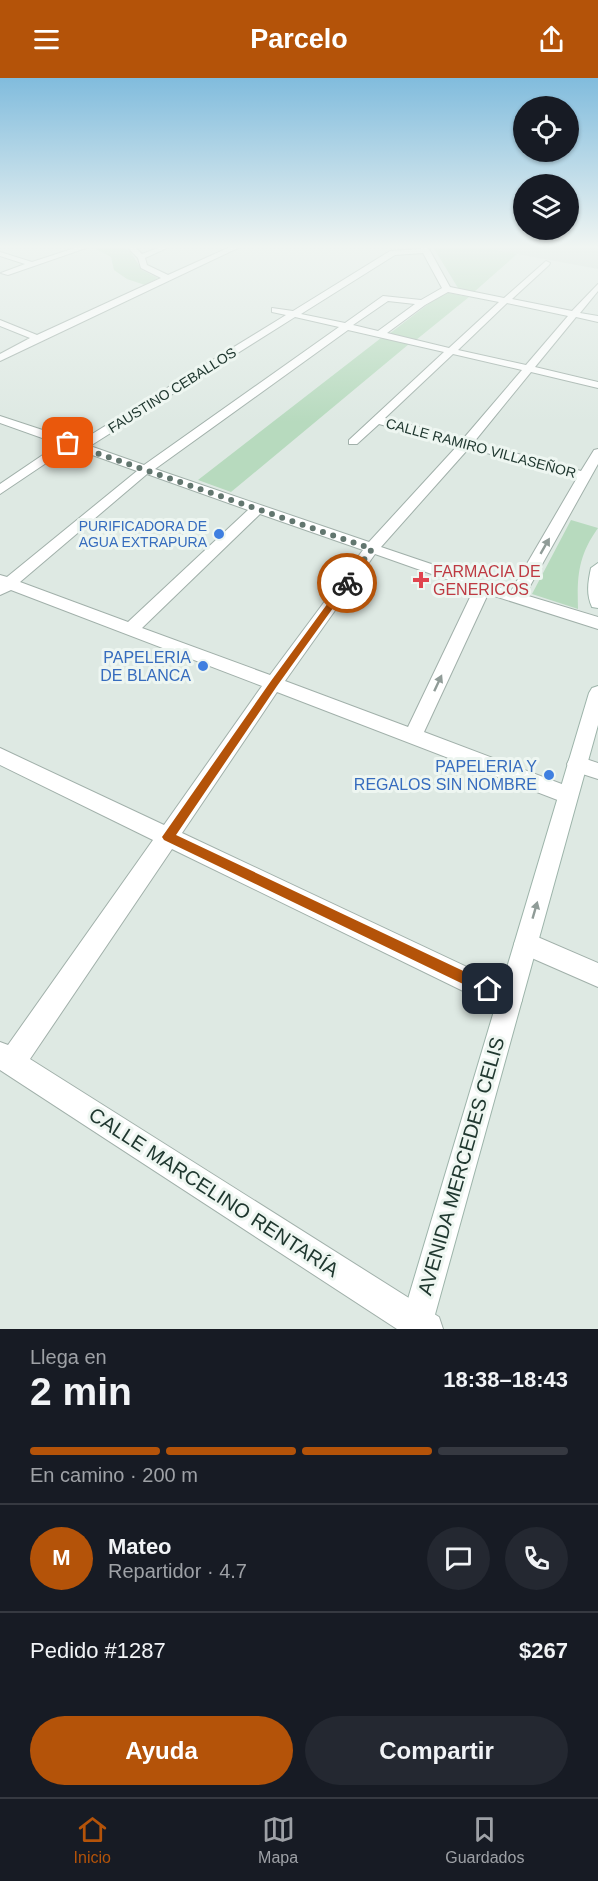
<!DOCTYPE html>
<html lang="es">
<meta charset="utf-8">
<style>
:root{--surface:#171b24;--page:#242831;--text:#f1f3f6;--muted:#9ea1a6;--line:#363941;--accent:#b45309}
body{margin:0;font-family:Helvetica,sans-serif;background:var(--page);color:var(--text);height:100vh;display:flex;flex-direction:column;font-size:22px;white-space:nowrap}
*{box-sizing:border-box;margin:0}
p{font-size:20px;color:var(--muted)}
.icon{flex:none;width:33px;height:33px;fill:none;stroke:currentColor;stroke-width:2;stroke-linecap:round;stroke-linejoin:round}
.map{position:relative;height:1251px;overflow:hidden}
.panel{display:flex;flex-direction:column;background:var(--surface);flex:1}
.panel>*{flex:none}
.fabs{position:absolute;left:513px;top:18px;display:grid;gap:12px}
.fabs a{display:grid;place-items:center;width:66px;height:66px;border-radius:50%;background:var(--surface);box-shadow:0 2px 4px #0004;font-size:30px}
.pin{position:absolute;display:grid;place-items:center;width:51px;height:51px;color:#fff;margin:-26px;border-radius:12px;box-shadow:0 3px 9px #0006}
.courier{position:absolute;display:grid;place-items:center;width:60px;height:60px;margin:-30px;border:4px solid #b45309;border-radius:50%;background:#fff;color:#222;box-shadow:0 2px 8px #0007}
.summary em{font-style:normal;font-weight:800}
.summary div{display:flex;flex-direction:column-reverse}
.summary{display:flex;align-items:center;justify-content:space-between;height:102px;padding:0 30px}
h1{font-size:39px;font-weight:800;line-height:45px}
.bar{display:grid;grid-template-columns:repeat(4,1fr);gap:9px 6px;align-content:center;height:72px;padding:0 30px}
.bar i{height:8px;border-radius:4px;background:var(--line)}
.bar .active{background:var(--accent)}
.bar p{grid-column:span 4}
.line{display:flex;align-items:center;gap:15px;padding:0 30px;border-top:2px solid var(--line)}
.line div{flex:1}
.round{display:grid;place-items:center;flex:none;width:63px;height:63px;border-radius:32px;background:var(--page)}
.action{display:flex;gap:12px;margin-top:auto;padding:12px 30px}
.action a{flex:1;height:69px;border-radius:36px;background:var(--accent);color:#fff;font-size:24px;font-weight:800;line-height:69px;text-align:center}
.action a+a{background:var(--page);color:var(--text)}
header{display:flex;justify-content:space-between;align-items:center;height:78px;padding:0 30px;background:var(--accent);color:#fff;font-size:27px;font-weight:800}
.tab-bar{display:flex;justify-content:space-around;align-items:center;height:84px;border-top:2px solid var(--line);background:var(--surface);font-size:16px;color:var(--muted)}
.tab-bar a{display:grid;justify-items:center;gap:3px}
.tab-bar .active{color:var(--accent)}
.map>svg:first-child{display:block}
.built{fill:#ccd9d2}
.green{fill:#b7dabe}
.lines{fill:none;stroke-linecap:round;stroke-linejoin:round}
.street-casing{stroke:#a1b0aa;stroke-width:2}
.secondary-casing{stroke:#9db4aa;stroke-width:2}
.street{fill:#fff;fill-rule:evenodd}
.secondary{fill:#fff;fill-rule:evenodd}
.oneway{fill:#909c98}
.route{fill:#b45309}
.done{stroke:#62766f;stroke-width:6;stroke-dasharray:0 10.8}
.shop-dot{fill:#3f7fe0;stroke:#eef6f1;stroke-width:2}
.health-dot{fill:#e0444e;stroke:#eef6f1;stroke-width:2}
.labels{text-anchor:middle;stroke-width:6;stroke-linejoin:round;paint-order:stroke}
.far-street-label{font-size:14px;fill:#203830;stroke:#eef6f1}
.far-shop-label{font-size:14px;fill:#366cbe;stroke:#eef6f1;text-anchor:end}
.health-label{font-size:16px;fill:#be3a42;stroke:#eef6f1;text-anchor:start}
.shop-label{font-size:16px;fill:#366cbe;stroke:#eef6f1;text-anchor:end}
.near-street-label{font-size:20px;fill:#203830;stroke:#eef6f1}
</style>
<header><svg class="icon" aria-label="menu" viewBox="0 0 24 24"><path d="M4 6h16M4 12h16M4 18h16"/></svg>Parcelo<svg class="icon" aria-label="share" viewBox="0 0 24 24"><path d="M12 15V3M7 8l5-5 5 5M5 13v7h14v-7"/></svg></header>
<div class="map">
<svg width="598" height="1251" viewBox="0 0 598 1251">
<rect width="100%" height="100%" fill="#dee9e3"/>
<path class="built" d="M 481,169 L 598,169 L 598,191 L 517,176 Z"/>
<path class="green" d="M 92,169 L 122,169 L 130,173 L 142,192 L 158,200 L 145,207 L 127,201 L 114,192 L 111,179 Z
M 433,169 L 481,169 L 517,176 L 474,214 L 458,210 Z
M 444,214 L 469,219 L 416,262 L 389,256 Z
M 381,260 L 409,266 L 231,414 L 198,402 Z
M 571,442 L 598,450 C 578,478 577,498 578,531 L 532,516 Z"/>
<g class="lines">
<g class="street-casing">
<path id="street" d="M 78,169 L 89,169 L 8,197 L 1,195 L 25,186 L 0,178 L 0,174 L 32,184 Z
M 127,169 L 135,169 L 142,176 L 160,169 L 169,169 L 145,180 L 147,187 L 168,197 L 230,169 L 240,169 L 0,283 L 0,276 L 30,260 L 0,248 L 0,242 L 37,257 L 161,200 L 141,190 L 138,180 Z
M 420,169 L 426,169 L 429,171 L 450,209 L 504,220 L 546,183 L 550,185 L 549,187 L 512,221 L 572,233 L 598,206 L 598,213 L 580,235 L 598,238 L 598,244 L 576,239 L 535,289 L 598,304 L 598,310 L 531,294 L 474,364 L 581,393 L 594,372 L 598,371 L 598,386 L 525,517 L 598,539 L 598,551 L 488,516 L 424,654 L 575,711 L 578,717 L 575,723 L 568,726 L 277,614 L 182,755 L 518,913 L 522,922 L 518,931 L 509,935 L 500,931 L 172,771 L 30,981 L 439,1239 L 443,1251 L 397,1251 L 0,992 L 0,964 L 8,967 L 153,762 L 0,687 L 0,670 L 164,747 L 262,608 L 11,512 L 0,517 L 0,497 L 7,499 L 137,393 L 70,369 L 0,416 L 0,406 L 59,366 L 0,345 L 0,338 L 79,364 L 286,237 L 272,234 L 272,230 L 293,233 L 390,173 L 421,171 ZM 423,175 L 442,210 L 421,222 L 383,218 L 345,245 L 301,236 L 395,177 ZM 448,214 L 499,224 L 449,270 L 387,255 L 425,227 ZM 388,223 L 415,226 L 378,253 L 353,247 ZM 507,225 L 568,238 L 526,287 L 458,272 ZM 295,239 L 339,249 L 144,387 L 90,368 ZM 348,252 L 444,274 L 349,362 L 349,366 L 357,366 L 379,346 L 458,367 L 369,464 L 155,391 ZM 453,276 L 522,292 L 463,361 L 385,340 ZM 469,370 L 577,400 L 511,513 L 381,469 ZM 147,396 L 248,432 L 128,544 L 20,504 ZM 260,436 L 363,472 L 270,597 L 142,550 ZM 375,476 L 474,511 L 408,649 L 285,603 Z
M 577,678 L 598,685 L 598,701 L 570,692 L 567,686 L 570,680 Z
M 526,854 L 598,885 L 598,909 L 518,874 L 514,866 L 518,858 Z"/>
</g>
<g class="secondary-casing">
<path id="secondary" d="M 598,485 L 598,530 L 592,529 C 586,516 588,504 591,490 Z
M 598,608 L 598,647 L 431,1251 L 399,1251 L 589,615 L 592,610 Z"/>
</g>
<use href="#street" class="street"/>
<use href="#secondary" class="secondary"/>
</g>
<defs><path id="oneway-solid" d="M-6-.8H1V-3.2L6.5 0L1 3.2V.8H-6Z" transform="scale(1.5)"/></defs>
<g class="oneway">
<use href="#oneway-solid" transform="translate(545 468) rotate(-60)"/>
<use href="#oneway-solid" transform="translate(438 605) rotate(-65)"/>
<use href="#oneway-solid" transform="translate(535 832) rotate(-74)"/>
</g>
<linearGradient id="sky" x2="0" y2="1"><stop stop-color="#81bcdd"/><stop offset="0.49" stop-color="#f0f5f2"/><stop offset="1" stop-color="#f0f5f2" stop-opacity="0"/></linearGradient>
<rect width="598" height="344" fill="url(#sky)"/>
<path class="route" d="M 344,503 L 351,505 L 277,608 L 176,757 L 493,907 L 495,911 L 493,916 L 488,918 L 164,762 L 162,759 L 271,603 Z"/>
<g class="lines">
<path class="done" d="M 68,365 L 372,471 L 347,505"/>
</g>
<g class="shop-dot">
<circle cx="219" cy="456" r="6"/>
<circle cx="203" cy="588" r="6"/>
<circle cx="549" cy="697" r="6"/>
</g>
<path class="health-dot" d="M418 493h6v6h6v6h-6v6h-6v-6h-6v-6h6z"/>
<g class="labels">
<g class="far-street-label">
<text transform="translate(172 312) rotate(-32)" y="5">FAUSTINO CEBALLOS</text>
<text transform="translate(481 370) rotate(15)" y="5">CALLE RAMIRO VILLASEÑOR</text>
</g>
<g class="far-shop-label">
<text x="207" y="453">PURIFICADORA DE<tspan x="207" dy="16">AGUA EXTRAPURA</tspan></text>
</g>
<g class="health-label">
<text x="433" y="499">FARMACIA DE<tspan x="433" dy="18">GENERICOS</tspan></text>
</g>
<g class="shop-label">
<text x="191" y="585">PAPELERIA<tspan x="191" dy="18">DE BLANCA</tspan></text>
<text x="537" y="694">PAPELERIA Y<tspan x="537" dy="18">REGALOS SIN NOMBRE</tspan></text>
</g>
<g class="near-street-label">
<text transform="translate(461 1088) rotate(-74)" y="7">AVENIDA MERCEDES CELIS</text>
<text transform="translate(214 1114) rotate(33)" y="7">CALLE MARCELINO RENTARÍA</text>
</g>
</g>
</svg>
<div class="fabs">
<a><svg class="icon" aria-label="locate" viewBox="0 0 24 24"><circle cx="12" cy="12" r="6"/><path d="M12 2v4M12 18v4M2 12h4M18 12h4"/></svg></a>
<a><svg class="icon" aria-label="layers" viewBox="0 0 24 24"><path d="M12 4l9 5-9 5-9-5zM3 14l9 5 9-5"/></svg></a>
</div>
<div class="pin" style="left:68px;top:365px;background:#ea580c"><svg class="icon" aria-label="bag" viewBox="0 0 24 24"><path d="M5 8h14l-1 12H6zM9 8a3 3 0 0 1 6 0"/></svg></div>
<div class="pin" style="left:488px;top:911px;background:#1f2937"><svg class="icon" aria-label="home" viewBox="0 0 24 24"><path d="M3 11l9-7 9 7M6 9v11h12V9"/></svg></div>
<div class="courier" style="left:347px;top:505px"><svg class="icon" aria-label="bike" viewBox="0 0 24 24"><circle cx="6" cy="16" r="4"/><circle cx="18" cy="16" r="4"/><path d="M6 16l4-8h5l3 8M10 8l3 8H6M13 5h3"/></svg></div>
</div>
<section class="panel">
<div class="summary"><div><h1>2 min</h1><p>Llega en</p></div><em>18:38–18:43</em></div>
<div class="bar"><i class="active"></i><i class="active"></i><i class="active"></i><i></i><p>En camino · 200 m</p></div>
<div class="line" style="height:108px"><b class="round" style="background:var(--accent);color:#fff">M</b><div><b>Mateo</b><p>Repartidor · 4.7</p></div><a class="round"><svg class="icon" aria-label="chat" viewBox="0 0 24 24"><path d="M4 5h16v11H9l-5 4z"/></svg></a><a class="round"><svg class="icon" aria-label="phone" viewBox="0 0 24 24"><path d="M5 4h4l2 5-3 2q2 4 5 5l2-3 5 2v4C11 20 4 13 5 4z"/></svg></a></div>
<div class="line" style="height:78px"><div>Pedido #1287</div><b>$267</b></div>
<div class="action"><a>Ayuda</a><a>Compartir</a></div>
</section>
<nav class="tab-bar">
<a class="active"><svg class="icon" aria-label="home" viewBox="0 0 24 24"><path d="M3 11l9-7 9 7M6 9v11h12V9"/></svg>Inicio</a>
<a><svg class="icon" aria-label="map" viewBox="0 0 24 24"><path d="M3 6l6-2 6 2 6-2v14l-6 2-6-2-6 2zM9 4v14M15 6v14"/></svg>Mapa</a>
<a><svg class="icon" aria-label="saved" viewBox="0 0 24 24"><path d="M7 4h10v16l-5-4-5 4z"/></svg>Guardados</a>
</nav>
